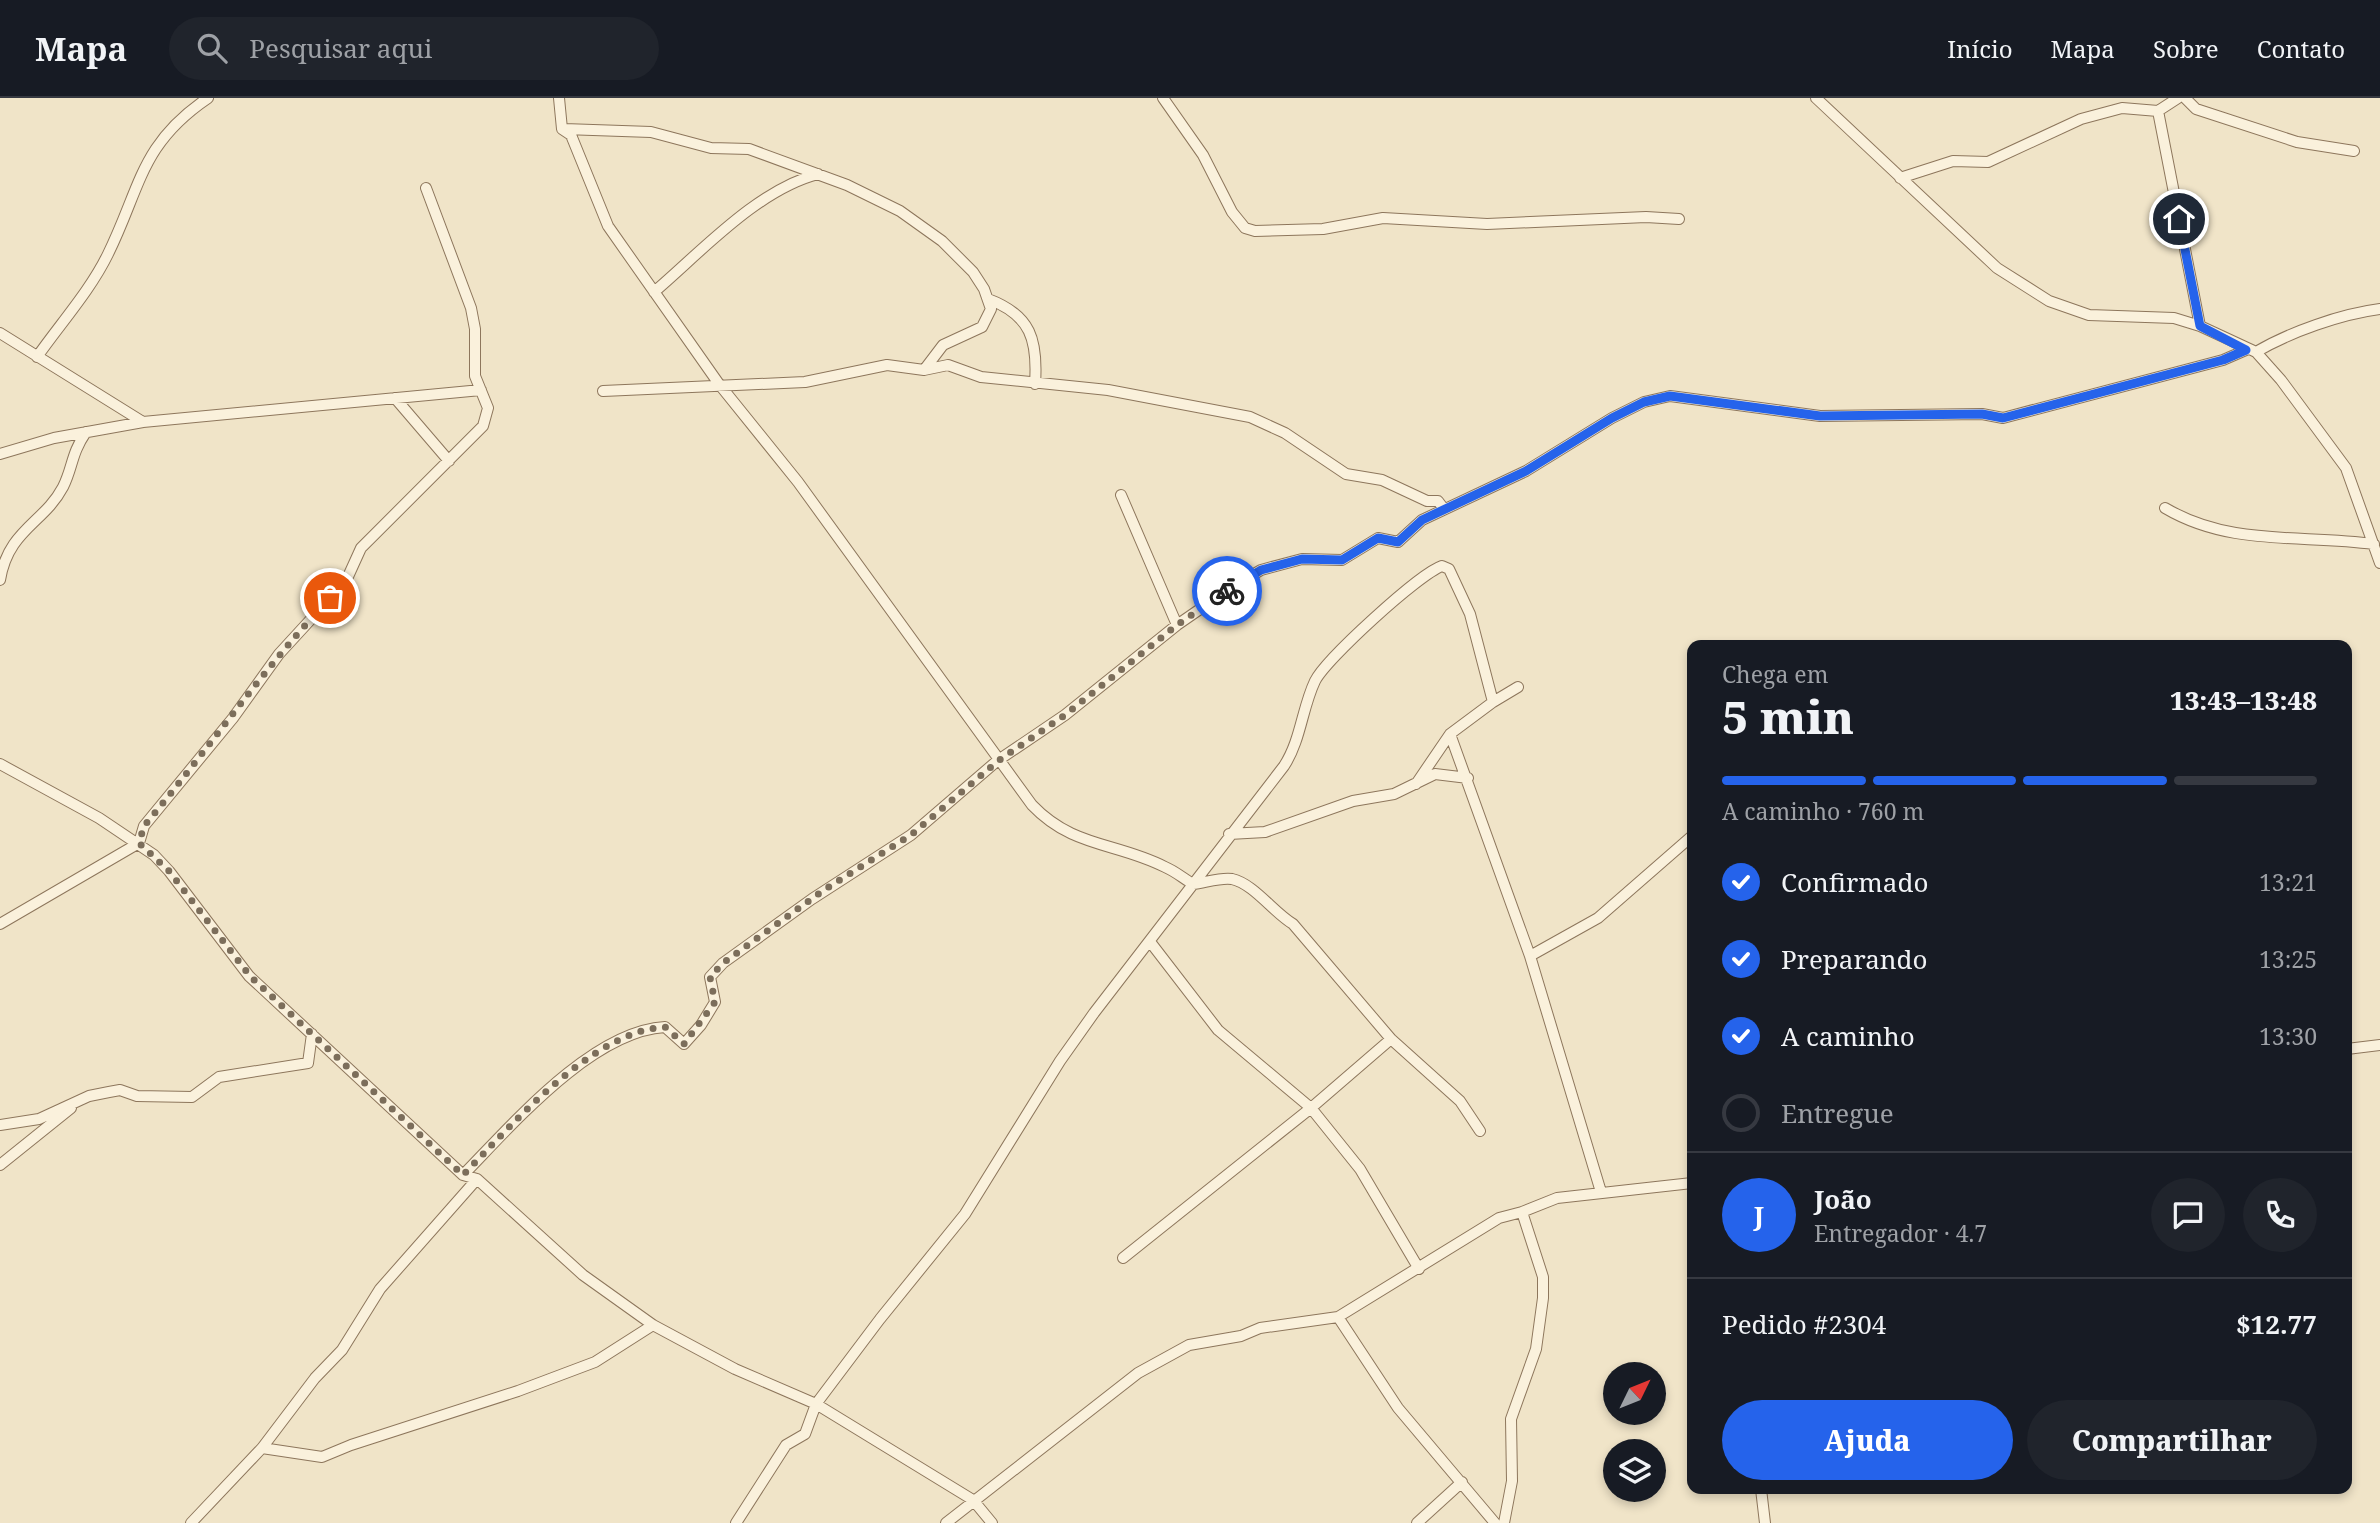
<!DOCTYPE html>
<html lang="pt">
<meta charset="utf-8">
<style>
:root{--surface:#171b24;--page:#20242c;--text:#f1f3f6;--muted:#9ea1a6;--line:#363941;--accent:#2563eb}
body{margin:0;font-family:"Noto Serif",serif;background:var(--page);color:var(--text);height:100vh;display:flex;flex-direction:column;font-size:26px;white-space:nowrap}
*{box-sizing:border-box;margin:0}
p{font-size:23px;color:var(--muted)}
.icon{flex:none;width:38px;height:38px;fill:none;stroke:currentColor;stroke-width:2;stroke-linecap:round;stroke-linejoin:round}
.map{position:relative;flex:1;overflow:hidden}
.sheet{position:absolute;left:1687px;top:542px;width:665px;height:854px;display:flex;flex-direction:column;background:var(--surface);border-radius:14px;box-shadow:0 4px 10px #0003}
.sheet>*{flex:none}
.needle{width:46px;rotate:47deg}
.buttons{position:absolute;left:1603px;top:1264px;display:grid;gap:14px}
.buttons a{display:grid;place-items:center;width:63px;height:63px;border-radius:50%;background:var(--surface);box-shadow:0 4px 10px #0003;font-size:35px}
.pin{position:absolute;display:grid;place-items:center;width:60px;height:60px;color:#fff;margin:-30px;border:4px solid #fff;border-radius:50%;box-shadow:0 2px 7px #0007}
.courier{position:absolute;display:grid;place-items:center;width:70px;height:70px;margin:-35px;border:5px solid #2563eb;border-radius:50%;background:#fff;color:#222;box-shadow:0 2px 9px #0007}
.headline em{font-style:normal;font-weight:800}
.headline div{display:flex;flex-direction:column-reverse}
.headline{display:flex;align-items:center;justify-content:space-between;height:119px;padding:0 35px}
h1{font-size:46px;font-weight:800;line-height:52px}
.bar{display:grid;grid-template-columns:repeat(4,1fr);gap:10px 7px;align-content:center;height:84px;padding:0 35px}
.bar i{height:9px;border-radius:5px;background:var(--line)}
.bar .on{background:var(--accent)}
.bar p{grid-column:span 4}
.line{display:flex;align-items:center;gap:18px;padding:0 35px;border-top:2px solid var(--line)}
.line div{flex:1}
.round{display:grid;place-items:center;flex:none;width:74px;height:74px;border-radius:37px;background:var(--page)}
ol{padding:0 35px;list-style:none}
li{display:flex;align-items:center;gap:21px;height:77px}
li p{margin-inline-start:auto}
li .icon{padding:7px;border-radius:50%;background:var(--accent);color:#fff;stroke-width:4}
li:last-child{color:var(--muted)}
li i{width:38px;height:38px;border:4px solid var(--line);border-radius:50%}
.button{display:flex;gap:14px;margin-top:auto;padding:14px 35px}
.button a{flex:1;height:80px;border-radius:42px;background:var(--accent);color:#fff;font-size:28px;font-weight:800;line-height:80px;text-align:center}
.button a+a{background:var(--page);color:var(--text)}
header{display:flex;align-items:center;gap:42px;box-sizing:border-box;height:98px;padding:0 35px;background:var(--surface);border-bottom:2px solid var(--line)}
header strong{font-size:33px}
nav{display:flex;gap:38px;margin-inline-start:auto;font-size:24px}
.search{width:490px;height:63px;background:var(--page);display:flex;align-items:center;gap:18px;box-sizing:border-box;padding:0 24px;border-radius:38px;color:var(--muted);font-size:26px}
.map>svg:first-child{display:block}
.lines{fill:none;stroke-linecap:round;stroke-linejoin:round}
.minor-casing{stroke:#8d765c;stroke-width:12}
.minor{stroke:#faf1dc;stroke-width:10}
.done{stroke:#7c6e5b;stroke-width:7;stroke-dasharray:0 12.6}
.route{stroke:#2563eb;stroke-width:9}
</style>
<header>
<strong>Mapa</strong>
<div class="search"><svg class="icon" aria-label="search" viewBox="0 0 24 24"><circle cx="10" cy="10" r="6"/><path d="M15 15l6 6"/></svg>Pesquisar aqui</div>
<nav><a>Início</a><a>Mapa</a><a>Sobre</a><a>Contato</a></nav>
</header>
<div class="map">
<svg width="2380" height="1425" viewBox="0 0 2380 1425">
<rect width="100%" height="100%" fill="#f0e4c8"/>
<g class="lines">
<g class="minor-casing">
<path id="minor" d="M 559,0 L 562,31 L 571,37 L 608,128 L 719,286 L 798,384 L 1032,707 C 1073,750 1116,744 1165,769 C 1175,773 1184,781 1193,786 C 1204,785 1221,779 1232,781 C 1254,786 1273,814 1293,826 L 1391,941 L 1460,1003 L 1480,1033
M 1163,0 L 1203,57 L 1232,114 L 1245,130 L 1255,133 L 1323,131 L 1383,120 L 1487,126 L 1646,119 L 1679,121
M 1816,0 L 1997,170 L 2049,203 L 2089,217 L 2174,220 L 2200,228 L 2256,254 L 2281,282 L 2346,370 L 2380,465
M 2185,0 L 2196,11 L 2297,44 L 2354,53
M 2158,13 L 2200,228
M 564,31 L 651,34 L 711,50 L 749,51 L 847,87 L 900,113 L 942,143 L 973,174 L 984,191 L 991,211 L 982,229 L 943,247 L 924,272
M 1900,80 L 1953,63 L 1988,64 L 2081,21 L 2122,10 L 2158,13 L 2178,0
M 654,194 C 701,154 757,92 818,76
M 988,201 C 1031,217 1038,242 1035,286
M 0,235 L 143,324
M 2256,254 C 2290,234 2341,216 2380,211
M 37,259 C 60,226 90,193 108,156 C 141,89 140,46 208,0
M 603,293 L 805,284 L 887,267 L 924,272 L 948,267 L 981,279 L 1108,292 L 1250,319 L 1285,335 L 1346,376 L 1382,382 L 1427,403 L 1438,403 L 1444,411
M 395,300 L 449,363
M 0,356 L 54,340 L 143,324 L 481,292
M 1121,397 L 1177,527
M 2165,410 C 2231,449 2302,436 2374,446
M 0,482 C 8,432 44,425 63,389 C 73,369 71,356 86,334
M 1450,636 L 1530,858 L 1601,1094
M 0,666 L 99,720 L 154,757 L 169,773 L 249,878 L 463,1077 L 477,1081 L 583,1177 L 653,1227 L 735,1271 L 816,1306 L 973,1402 L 992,1425
M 1416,686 L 1450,636 L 1493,604 L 1518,589
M 1229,736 L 1265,734 L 1353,703 L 1394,696 L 1435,676 L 1468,680
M 0,826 L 139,745 L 144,728 L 233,620 L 279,556 L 346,483 L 361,450 L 483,328 L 488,310 L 475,278 L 475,231 L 471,210 L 426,90
M 1151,845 L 1218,932 L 1311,1010 L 1360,1071 L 1419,1171
M 1530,858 L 1598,820 L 1692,738
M 2347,951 L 2380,947
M 0,1027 L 39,1021 L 89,998 L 109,994 L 120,992 L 137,998 L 192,999 L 219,979 L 308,965 L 312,936
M 0,1067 L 71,1010
M 463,1077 C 512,1027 592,933 665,929 L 684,946 L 701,927 L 715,904 L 710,879 L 723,865 L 812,801 L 911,737 L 997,663 L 1065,617 L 1177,527 L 1232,489 L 1261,472 L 1302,461 L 1342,462 L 1378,440 L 1398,444 L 1422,422 L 1526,373 L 1612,320 L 1644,304 L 1670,298 L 1820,318 L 1982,316 L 2003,320 L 2223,262 L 2246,252
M 1123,1160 L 1311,1010 L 1391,941
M 262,1350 L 322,1359 L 351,1347 L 518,1293 L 595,1264 L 653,1227
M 1761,1391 L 1765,1425
M 191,1425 L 262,1350 L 315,1280 L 342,1252 L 380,1191 L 477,1081
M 736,1425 L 786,1347 L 805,1336 L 816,1306 L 880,1221 L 965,1116 L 1060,963 L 1094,915 L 1284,668 C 1301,642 1302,610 1315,583 C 1326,561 1419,476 1442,468 L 1449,471 L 1470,516 L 1493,604
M 946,1425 L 1138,1275 L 1189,1247 L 1241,1238 L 1260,1230 L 1338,1219
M 1417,1425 L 1462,1384
M 1495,1425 L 1398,1310 L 1338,1219 L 1499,1120 L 1522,1114 L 1557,1100 L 1692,1085
M 1504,1425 L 1512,1383 L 1511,1321 L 1536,1251 L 1543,1200 L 1543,1179 L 1522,1114"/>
</g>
<use href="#minor" class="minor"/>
</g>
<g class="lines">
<path class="done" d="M 330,500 C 262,572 207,653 144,728 L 139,745 L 169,773 L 250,878 L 463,1077 C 512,1027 592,933 665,929 L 684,946 L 715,904 L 710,879 L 723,865 L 824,792 L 911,737 L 998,663 L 1065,617 L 1177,527 L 1227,493"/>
<path class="route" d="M 1227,493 L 1261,472 L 1302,461 L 1342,462 L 1378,440 L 1398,444 L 1422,422 L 1526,373 L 1612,320 L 1644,304 L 1670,298 L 1820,318 L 1982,316 L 2003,320 L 2223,262 L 2246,252 L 2200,228 L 2179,121"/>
</g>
</svg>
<div class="buttons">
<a><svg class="needle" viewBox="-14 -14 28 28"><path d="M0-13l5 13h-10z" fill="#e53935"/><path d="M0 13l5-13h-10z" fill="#9ea1a6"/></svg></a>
<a><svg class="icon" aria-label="layers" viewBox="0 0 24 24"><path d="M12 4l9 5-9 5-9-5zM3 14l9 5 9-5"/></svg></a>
</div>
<div class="pin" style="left:330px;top:500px;background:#ea580c"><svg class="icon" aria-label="bag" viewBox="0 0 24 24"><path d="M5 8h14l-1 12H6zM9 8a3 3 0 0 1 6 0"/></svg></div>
<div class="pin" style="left:2179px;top:121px;background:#1f2937"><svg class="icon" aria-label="home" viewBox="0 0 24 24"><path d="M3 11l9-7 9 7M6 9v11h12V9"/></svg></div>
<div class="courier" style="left:1227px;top:493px"><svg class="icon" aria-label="bike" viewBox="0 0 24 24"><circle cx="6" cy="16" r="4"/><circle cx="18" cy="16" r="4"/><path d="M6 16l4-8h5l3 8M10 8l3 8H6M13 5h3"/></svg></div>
<section class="sheet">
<div class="headline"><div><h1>5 min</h1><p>Chega em</p></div><em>13:43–13:48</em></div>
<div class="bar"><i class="on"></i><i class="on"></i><i class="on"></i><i></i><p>A caminho · 760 m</p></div>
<ol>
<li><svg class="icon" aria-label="check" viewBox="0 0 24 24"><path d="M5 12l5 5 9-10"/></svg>Confirmado<p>13:21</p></li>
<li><svg class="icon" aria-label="check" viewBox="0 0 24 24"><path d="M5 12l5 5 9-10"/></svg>Preparando<p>13:25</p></li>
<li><svg class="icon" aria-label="check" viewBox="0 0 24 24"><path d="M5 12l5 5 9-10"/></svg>A caminho<p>13:30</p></li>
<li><i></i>Entregue</li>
</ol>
<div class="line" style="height:126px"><b class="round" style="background:var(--accent);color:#fff">J</b><div><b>João</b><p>Entregador · 4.7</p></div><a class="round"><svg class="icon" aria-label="chat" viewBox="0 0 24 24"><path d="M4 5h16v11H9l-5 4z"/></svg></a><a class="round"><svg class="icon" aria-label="phone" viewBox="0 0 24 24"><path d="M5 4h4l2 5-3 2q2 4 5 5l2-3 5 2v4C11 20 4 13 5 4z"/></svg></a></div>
<div class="line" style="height:91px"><div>Pedido #2304</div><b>$12.77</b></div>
<div class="button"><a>Ajuda</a><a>Compartilhar</a></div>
</section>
</div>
